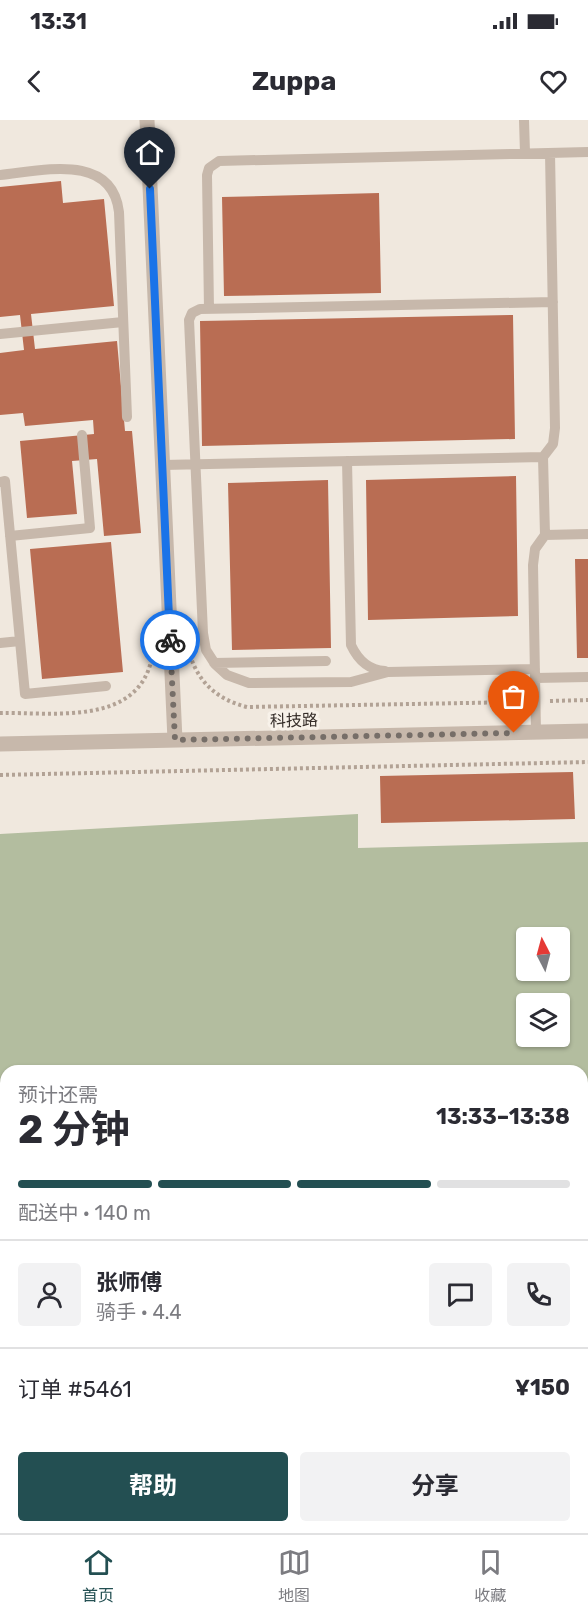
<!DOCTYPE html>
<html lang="zh">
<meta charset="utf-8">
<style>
:root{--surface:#fff;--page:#f2f2f3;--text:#2b2b33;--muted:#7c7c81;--line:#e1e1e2;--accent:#234f52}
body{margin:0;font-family:Rubik,"Noto Sans SC",sans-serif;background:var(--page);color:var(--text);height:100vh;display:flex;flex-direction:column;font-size:22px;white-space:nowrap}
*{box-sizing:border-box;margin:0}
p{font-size:20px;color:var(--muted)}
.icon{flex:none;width:33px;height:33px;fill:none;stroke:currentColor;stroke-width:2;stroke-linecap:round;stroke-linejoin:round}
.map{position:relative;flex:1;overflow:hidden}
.side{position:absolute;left:0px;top:945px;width:588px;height:468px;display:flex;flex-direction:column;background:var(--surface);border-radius:18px 18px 0 0;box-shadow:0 2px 4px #0004}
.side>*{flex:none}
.needle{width:39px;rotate:354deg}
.tools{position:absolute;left:516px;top:807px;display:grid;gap:12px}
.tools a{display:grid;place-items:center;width:54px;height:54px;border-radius:6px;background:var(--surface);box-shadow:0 2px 4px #0004;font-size:30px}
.pin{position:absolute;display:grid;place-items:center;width:51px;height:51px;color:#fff;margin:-62px -26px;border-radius:50% 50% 50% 0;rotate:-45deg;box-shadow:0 0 6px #0007}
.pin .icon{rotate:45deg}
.courier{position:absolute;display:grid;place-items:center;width:60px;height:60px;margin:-30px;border:4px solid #1a73e8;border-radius:50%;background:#fff;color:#222;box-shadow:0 2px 8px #0007}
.headline em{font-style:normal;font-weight:700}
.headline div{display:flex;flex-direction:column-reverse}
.headline{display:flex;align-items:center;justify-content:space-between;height:102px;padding:0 18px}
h1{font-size:39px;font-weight:700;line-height:45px}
.bar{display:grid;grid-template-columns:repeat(4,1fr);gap:9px 6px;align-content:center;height:72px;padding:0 18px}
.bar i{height:8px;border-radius:4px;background:var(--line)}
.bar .active{background:var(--accent)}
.bar p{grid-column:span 4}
.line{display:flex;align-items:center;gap:15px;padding:0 18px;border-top:2px solid var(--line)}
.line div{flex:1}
.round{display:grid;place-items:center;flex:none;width:63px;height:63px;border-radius:6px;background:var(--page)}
.cta{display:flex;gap:12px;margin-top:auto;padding:12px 18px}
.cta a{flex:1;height:69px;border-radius:6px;background:var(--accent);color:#fff;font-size:24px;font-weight:700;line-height:69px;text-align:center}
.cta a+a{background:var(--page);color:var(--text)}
.status{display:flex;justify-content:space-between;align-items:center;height:42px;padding:0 30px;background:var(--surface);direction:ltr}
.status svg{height:16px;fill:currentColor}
header{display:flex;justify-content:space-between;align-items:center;height:78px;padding:0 18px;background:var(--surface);font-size:27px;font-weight:700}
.tabs{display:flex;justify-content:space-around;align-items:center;height:84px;border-top:2px solid var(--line);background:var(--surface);font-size:16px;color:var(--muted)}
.tabs a{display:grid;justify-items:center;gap:3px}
.tabs .active{color:var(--accent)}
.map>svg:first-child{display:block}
.green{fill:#b3bd9f;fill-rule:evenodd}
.building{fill:#b96d53}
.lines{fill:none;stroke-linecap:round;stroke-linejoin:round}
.path{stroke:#b2a295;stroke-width:4;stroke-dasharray:3 3;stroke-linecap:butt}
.service{stroke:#c7b8ab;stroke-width:10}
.minor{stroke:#c7b8ab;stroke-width:15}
.done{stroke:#766e68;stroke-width:6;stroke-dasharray:0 10.8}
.route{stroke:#1a73e8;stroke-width:8}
.labels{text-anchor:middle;stroke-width:6;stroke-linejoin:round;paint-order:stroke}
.street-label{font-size:16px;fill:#352d29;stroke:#f8f2ea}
</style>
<div class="status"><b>13:31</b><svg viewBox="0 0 49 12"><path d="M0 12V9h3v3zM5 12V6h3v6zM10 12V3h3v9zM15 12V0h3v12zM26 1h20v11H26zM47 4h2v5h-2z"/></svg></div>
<header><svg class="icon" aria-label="back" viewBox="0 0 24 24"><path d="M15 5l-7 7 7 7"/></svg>Zuppa<svg class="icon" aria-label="heart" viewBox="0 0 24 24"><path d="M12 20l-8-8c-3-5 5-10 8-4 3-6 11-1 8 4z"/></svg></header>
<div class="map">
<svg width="588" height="1413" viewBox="0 0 588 1413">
<rect width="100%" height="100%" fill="#f0e8de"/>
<path class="green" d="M 358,694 L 358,728 L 588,722 L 588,1413 L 537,1413 L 513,1407 L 582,1407 L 582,951 L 6,951 L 6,1131 L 0,1125 L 0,714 ZM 526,818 L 560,818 L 560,850 L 526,850 ZM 526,884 L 560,884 L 560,916 L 526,916 Z
M 6,1312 L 6,1407 L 280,1407 L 268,1413 L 0,1413 L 0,1339 Z"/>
<path class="building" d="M 61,61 L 63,83 L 104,79 L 114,186 L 31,194 L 35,229 L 117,221 L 125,311 L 132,311 L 141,413 L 104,416 L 97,339 L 72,341 L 77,394 L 27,398 L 20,321 L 94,314 L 93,300 L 25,306 L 23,293 L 0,295 L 0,233 L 24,230 L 20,195 L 0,197 L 0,67 Z
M 379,73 L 381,173 L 224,176 L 222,77 Z
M 513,195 L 515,319 L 202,326 L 200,201 Z
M 516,356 L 518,496 L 368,500 L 366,360 Z
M 328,360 L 331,528 L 232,530 L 228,363 Z
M 111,422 L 123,552 L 42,559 L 30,429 Z
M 575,439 L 588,439 L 588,538 L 577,538 Z
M 573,652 L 575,699 L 381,703 L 380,656 Z"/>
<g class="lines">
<path class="path" d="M 190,535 C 199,564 219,580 247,587 L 521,582
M 550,581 L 588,580
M 0,593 C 52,592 139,607 152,537
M 0,655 L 588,642"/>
<path class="service" d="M 524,0 L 525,33
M 0,55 C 41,51 112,32 119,92 L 127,297
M 209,189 L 207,55 L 209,48 L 219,41 L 588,32
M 0,214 L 123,202
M 347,341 L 351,525 C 358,540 368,550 385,551
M 163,345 L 543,337
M 0,362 L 5,361 L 25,574 L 106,566
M 545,415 L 588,414
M 10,416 L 90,408 L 82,315
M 0,523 L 20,521
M 214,543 L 326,541
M 535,549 L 388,552 L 351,562 L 249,563 L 227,555 L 215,544 L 206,530 L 203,513 L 189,200 L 192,193 L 200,189 L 553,182
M 535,558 L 588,557
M 536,612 L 533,445 L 535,429 L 545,415 L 543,337 L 553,324 L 555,308 L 550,33"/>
<path class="minor" d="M 147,0 L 175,620
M 0,624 L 588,611"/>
</g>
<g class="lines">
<path class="done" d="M 170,520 L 175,620 L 514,613"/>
<path class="route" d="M 150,69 L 170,520"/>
</g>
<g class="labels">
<g class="street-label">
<text transform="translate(294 600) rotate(-1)" y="6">科技路</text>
</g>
</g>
</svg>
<div class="tools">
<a><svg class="needle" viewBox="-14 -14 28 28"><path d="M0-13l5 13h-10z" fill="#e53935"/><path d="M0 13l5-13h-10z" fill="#7c7c81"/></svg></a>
<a><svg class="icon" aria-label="layers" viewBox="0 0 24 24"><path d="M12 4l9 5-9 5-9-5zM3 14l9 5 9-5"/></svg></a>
</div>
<div class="pin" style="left:514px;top:613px;background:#ea580c"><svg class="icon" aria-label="bag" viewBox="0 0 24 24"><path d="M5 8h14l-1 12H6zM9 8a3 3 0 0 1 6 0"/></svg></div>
<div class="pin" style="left:150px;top:69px;background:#1f2937"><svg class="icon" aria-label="home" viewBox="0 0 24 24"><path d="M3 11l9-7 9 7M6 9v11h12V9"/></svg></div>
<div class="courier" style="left:170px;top:520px"><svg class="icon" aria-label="bike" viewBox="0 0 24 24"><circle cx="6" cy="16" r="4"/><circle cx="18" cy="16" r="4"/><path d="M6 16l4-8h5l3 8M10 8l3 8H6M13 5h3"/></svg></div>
<section class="side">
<div class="headline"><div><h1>2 分钟</h1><p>预计还需</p></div><em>13:33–13:38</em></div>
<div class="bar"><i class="active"></i><i class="active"></i><i class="active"></i><i></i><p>配送中 · 140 m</p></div>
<div class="line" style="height:108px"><a class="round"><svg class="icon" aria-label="person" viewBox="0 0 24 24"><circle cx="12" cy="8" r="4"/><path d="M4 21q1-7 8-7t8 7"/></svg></a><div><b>张师傅</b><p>骑手 · 4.4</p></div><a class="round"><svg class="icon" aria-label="chat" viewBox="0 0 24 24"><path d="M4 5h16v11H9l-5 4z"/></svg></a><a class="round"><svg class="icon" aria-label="phone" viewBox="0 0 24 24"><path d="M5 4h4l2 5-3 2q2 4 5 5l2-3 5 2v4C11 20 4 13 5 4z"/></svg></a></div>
<div class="line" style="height:78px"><div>订单 #5461</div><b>¥150</b></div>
<div class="cta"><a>帮助</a><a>分享</a></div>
</section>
</div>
<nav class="tabs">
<a class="active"><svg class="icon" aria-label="home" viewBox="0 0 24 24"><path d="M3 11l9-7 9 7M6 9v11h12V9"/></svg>首页</a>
<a><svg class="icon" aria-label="map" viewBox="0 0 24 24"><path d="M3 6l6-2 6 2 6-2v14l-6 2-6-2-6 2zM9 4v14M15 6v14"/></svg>地图</a>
<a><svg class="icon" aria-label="saved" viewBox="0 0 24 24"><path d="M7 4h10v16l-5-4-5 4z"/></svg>收藏</a>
</nav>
